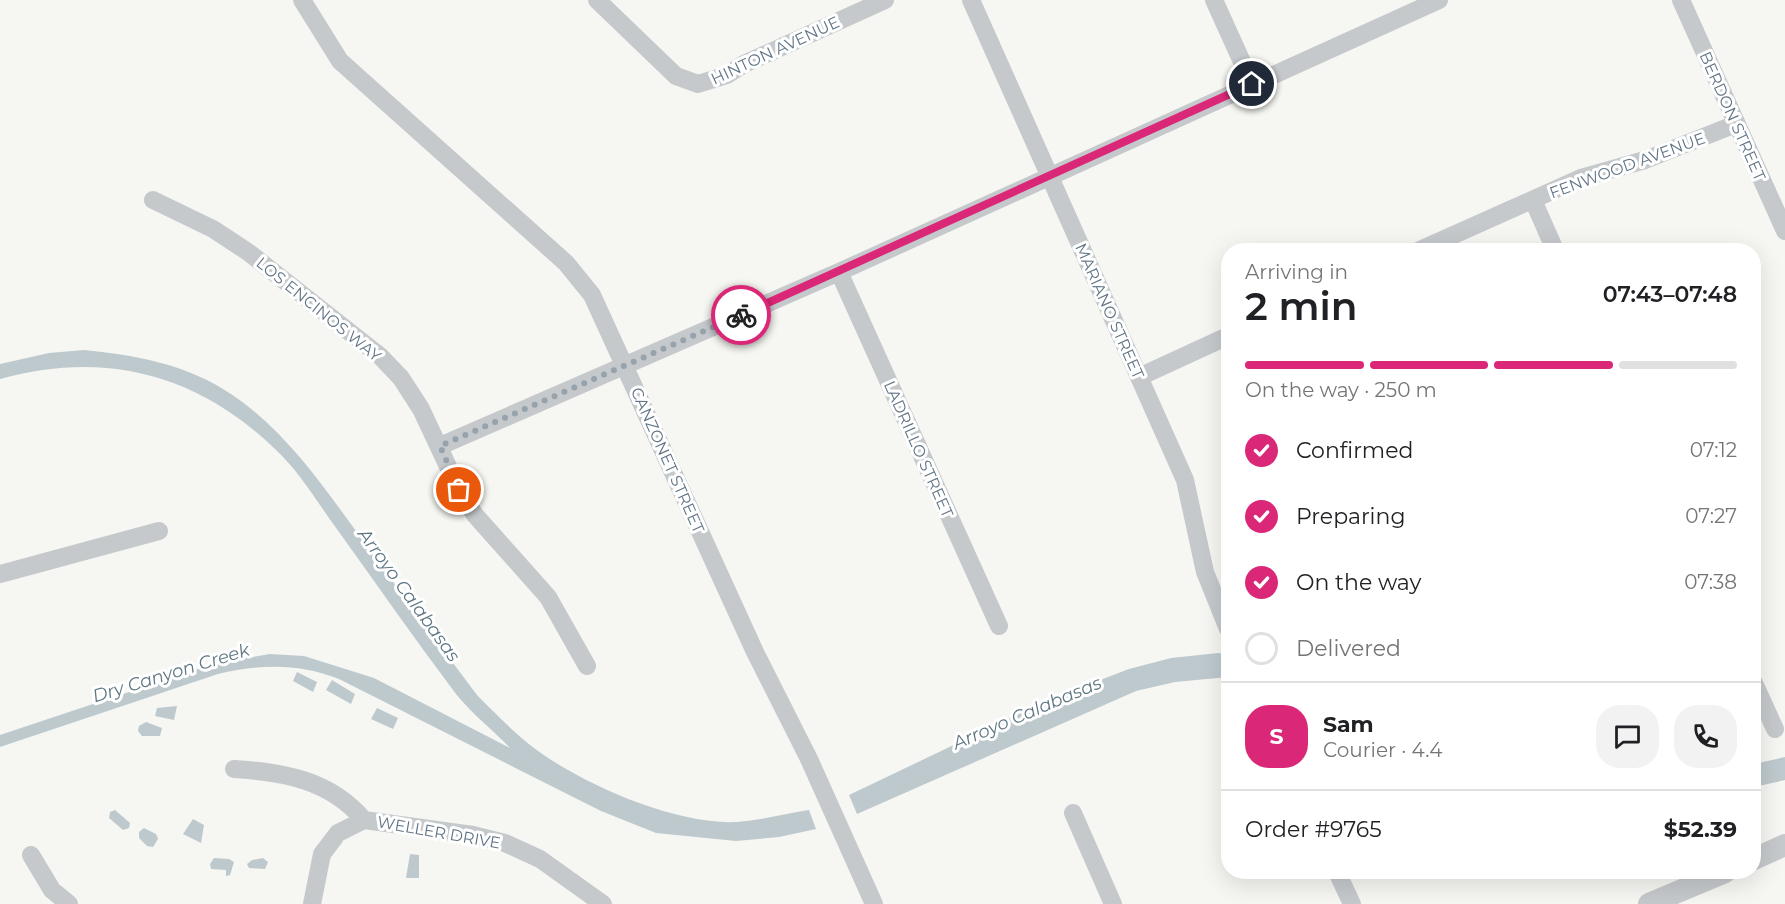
<!DOCTYPE html>
<meta charset="utf-8">
<style>
:root{--surface:#fff;--page:#f2f2f2;--text:#202124;--muted:#757577;--line:#e0e0e0;--accent:#db2777}
body{margin:0;font-family:Montserrat,sans-serif;background:var(--page);color:var(--text);height:100vh;display:flex;flex-direction:column;font-size:22px;white-space:nowrap}
*{box-sizing:border-box;margin:0}
p{font-size:20px;color:var(--muted)}
.icon{flex:none;width:33px;height:33px;fill:none;stroke:currentColor;stroke-width:2;stroke-linecap:round;stroke-linejoin:round}
.map{position:relative;flex:1;overflow:hidden}
.details{position:absolute;left:1221px;top:243px;width:540px;height:636px;display:flex;flex-direction:column;background:var(--surface);border-radius:24px;box-shadow:0 6px 24px #0002}
.details>*{flex:none}
.pin{position:absolute;display:grid;place-items:center;width:51px;height:51px;color:#fff;margin:-26px;border:3px solid #fff;border-radius:50%;box-shadow:0 2px 6px #0007}
.courier{position:absolute;display:grid;place-items:center;width:60px;height:60px;margin:-30px;border:4px solid #db2777;border-radius:50%;background:#fff;color:#222;box-shadow:0 2px 8px #0007}
.summary em{font-style:normal;font-weight:600}
.summary div{display:flex;flex-direction:column-reverse}
.summary{display:flex;align-items:center;justify-content:space-between;height:102px;padding:0 24px}
h1{font-size:39px;font-weight:600;line-height:45px}
.bar{display:grid;grid-template-columns:repeat(4,1fr);gap:9px 6px;align-content:center;height:72px;padding:0 24px}
.bar i{height:8px;border-radius:4px;background:var(--line)}
.bar .current{background:var(--accent)}
.bar p{grid-column:span 4}
.line{display:flex;align-items:center;gap:15px;padding:0 24px;border-top:2px solid var(--line)}
.line div{flex:1}
.round{display:grid;place-items:center;flex:none;width:63px;height:63px;border-radius:24px;background:var(--page)}
ol{padding:0 24px;list-style:none}
li{display:flex;align-items:center;gap:18px;height:66px}
li p{margin-inline-start:auto}
li .icon{padding:6px;border-radius:50%;background:var(--accent);color:#fff;stroke-width:4}
li:last-child{color:var(--muted)}
li i{width:33px;height:33px;border:3px solid var(--line);border-radius:50%}
.map>svg:first-child{display:block}
.water{fill:#bec9ce}
.lines{fill:none;stroke-linecap:round;stroke-linejoin:round}
.minor{stroke:#c5c9cc;stroke-width:18}
.tertiary{stroke:#c5c9cc;stroke-width:22}
.done{stroke:#96a2ac;stroke-width:6;stroke-dasharray:0 10.8}
.route{stroke:#db2777;stroke-width:8}
.labels{text-anchor:middle;stroke-width:6;stroke-linejoin:round;paint-order:stroke}
.street-label{font-size:16px;fill:#627586;stroke:#fff}
.water-label{font-size:18px;font-style:italic;fill:#5e7783;stroke:#fff}
</style>
<div class="map">
<svg width="1785" height="904" viewBox="0 0 1785 904">
<rect width="100%" height="100%" fill="#f6f6f2"/>
<path class="water" d="M 84,350 C 133,355 181,363 223,389 C 284,426 325,489 366,545 C 403,595 439,645 477,695 C 495,713 513,732 534,748 C 582,784 675,825 737,822 C 761,820 785,814 809,810 L 816,829 L 779,837 L 736,841 L 656,833 L 601,811 L 339,679 C 298,663 261,664 218,674 L 0,747 L 0,735 L 213,664 L 270,654 L 304,656 L 374,678 L 510,748 C 493,730 472,714 456,694 C 416,641 378,586 339,532 C 319,505 300,472 275,449 C 197,374 105,350 0,379 L 0,364 L 49,353 Z
M 1218,653 L 1228,654 L 1228,677 L 1175,682 L 1136,691 L 857,814 L 849,795 L 1048,700 L 1129,669 L 1171,658 Z
M 297,672 L 317,682 L 313,692 L 293,681 Z
M 332,680 L 355,694 L 351,704 L 326,690 Z
M 177,706 L 174,720 L 155,716 L 157,708 Z
M 377,708 L 398,718 L 393,729 L 371,719 Z
M 146,722 L 162,728 L 160,736 L 142,736 L 138,731 L 139,726 Z
M 1785,757 L 1785,780 L 1754,787 L 1754,764 Z
M 115,810 L 130,823 L 129,828 L 123,830 L 109,818 L 110,812 Z
M 193,819 L 204,825 L 201,843 L 183,834 Z
M 144,828 L 156,834 L 158,839 L 153,847 L 147,846 L 139,838 L 139,832 Z
M 410,854 L 419,855 L 419,878 L 406,878 Z
M 214,858 L 229,859 L 234,862 L 230,875 L 226,876 L 226,870 L 211,869 L 210,864 Z
M 263,858 L 268,862 L 265,869 L 249,868 L 247,864 L 252,860 Z"/>
<g class="lines">
<path class="minor" d="M 302,0 L 340,61 L 566,263 L 592,295 L 755,652 L 809,759 L 874,904
M 597,0 L 676,76 L 698,84 L 727,75 L 744,64 L 885,0
M 971,0 L 1185,480 L 1205,572 L 1228,629
M 1214,0 L 1252,84
M 1681,0 L 1785,231
M 153,200 L 213,229 L 248,252 L 380,356 L 401,378 L 421,409 L 459,490 L 475,515 L 548,597 L 587,666
M 1533,200 L 1555,250
M 1420,250 L 1581,178 L 1645,160 L 1736,124
M 839,272 L 999,626
M 1139,377 L 1228,336
M 440,446 L 839,272 L 1439,0
M 0,574 L 159,531
M 1754,683 L 1775,729
M 234,769 C 284,772 330,780 364,820
M 1073,813 L 1113,904
M 31,855 L 52,890 L 69,904
M 1337,872 L 1352,904
M 312,904 L 322,854 L 338,833 L 364,820 L 473,835 L 505,843 L 540,859 L 603,904"/>
<path class="tertiary" d="M 1754,859 L 1785,845
M 1649,904 L 1725,872"/>
</g>
<g class="lines">
<path class="done" d="M 459,490 L 440,446 L 741,315"/>
<path class="route" d="M 741,315 L 1252,84"/>
</g>
<g class="labels">
<g class="street-label">
<text transform="translate(775 50) rotate(-25)" y="6">HINTON AVENUE</text>
<text transform="translate(1733 116) rotate(66)" y="6">BERDON STREET</text>
<text transform="translate(1627 165) rotate(-20)" y="6">FENWOOD AVENUE</text>
<text transform="translate(319 309) rotate(39)" y="6">LOS ENCINOS WAY</text>
<text transform="translate(1110 311) rotate(66)" y="6">MARIANO STREET</text>
<text transform="translate(919 449) rotate(66)" y="6">LADRILLO STREET</text>
<text transform="translate(668 460) rotate(66)" y="6">CANZONET STREET</text>
<text transform="translate(439 832) rotate(10)" y="6">WELLER DRIVE</text>
</g>
<g class="water-label">
<text transform="translate(409 595) rotate(54)" y="6">Arroyo Calabasas</text>
<text transform="translate(171 673) rotate(-17)" y="6">Dry Canyon Creek</text>
<text transform="translate(1027 713) rotate(-23)" y="6">Arroyo Calabasas</text>
</g>
</g>
</svg>
<div class="pin" style="left:459px;top:490px;background:#ea580c"><svg class="icon" aria-label="bag" viewBox="0 0 24 24"><path d="M5 8h14l-1 12H6zM9 8a3 3 0 0 1 6 0"/></svg></div>
<div class="pin" style="left:1252px;top:84px;background:#1f2937"><svg class="icon" aria-label="home" viewBox="0 0 24 24"><path d="M3 11l9-7 9 7M6 9v11h12V9"/></svg></div>
<div class="courier" style="left:741px;top:315px"><svg class="icon" aria-label="bike" viewBox="0 0 24 24"><circle cx="6" cy="16" r="4"/><circle cx="18" cy="16" r="4"/><path d="M6 16l4-8h5l3 8M10 8l3 8H6M13 5h3"/></svg></div>
<section class="details">
<div class="summary"><div><h1>2 min</h1><p>Arriving in</p></div><em>07:43–07:48</em></div>
<div class="bar"><i class="current"></i><i class="current"></i><i class="current"></i><i></i><p>On the way · 250 m</p></div>
<ol>
<li><svg class="icon" aria-label="check" viewBox="0 0 24 24"><path d="M5 12l5 5 9-10"/></svg>Confirmed<p>07:12</p></li>
<li><svg class="icon" aria-label="check" viewBox="0 0 24 24"><path d="M5 12l5 5 9-10"/></svg>Preparing<p>07:27</p></li>
<li><svg class="icon" aria-label="check" viewBox="0 0 24 24"><path d="M5 12l5 5 9-10"/></svg>On the way<p>07:38</p></li>
<li><i></i>Delivered</li>
</ol>
<div class="line" style="height:108px"><b class="round" style="background:var(--accent);color:#fff">S</b><div><b>Sam</b><p>Courier · 4.4</p></div><a class="round"><svg class="icon" aria-label="chat" viewBox="0 0 24 24"><path d="M4 5h16v11H9l-5 4z"/></svg></a><a class="round"><svg class="icon" aria-label="phone" viewBox="0 0 24 24"><path d="M5 4h4l2 5-3 2q2 4 5 5l2-3 5 2v4C11 20 4 13 5 4z"/></svg></a></div>
<div class="line" style="height:78px"><div>Order #9765</div><b>$52.39</b></div>
</section>
</div>
